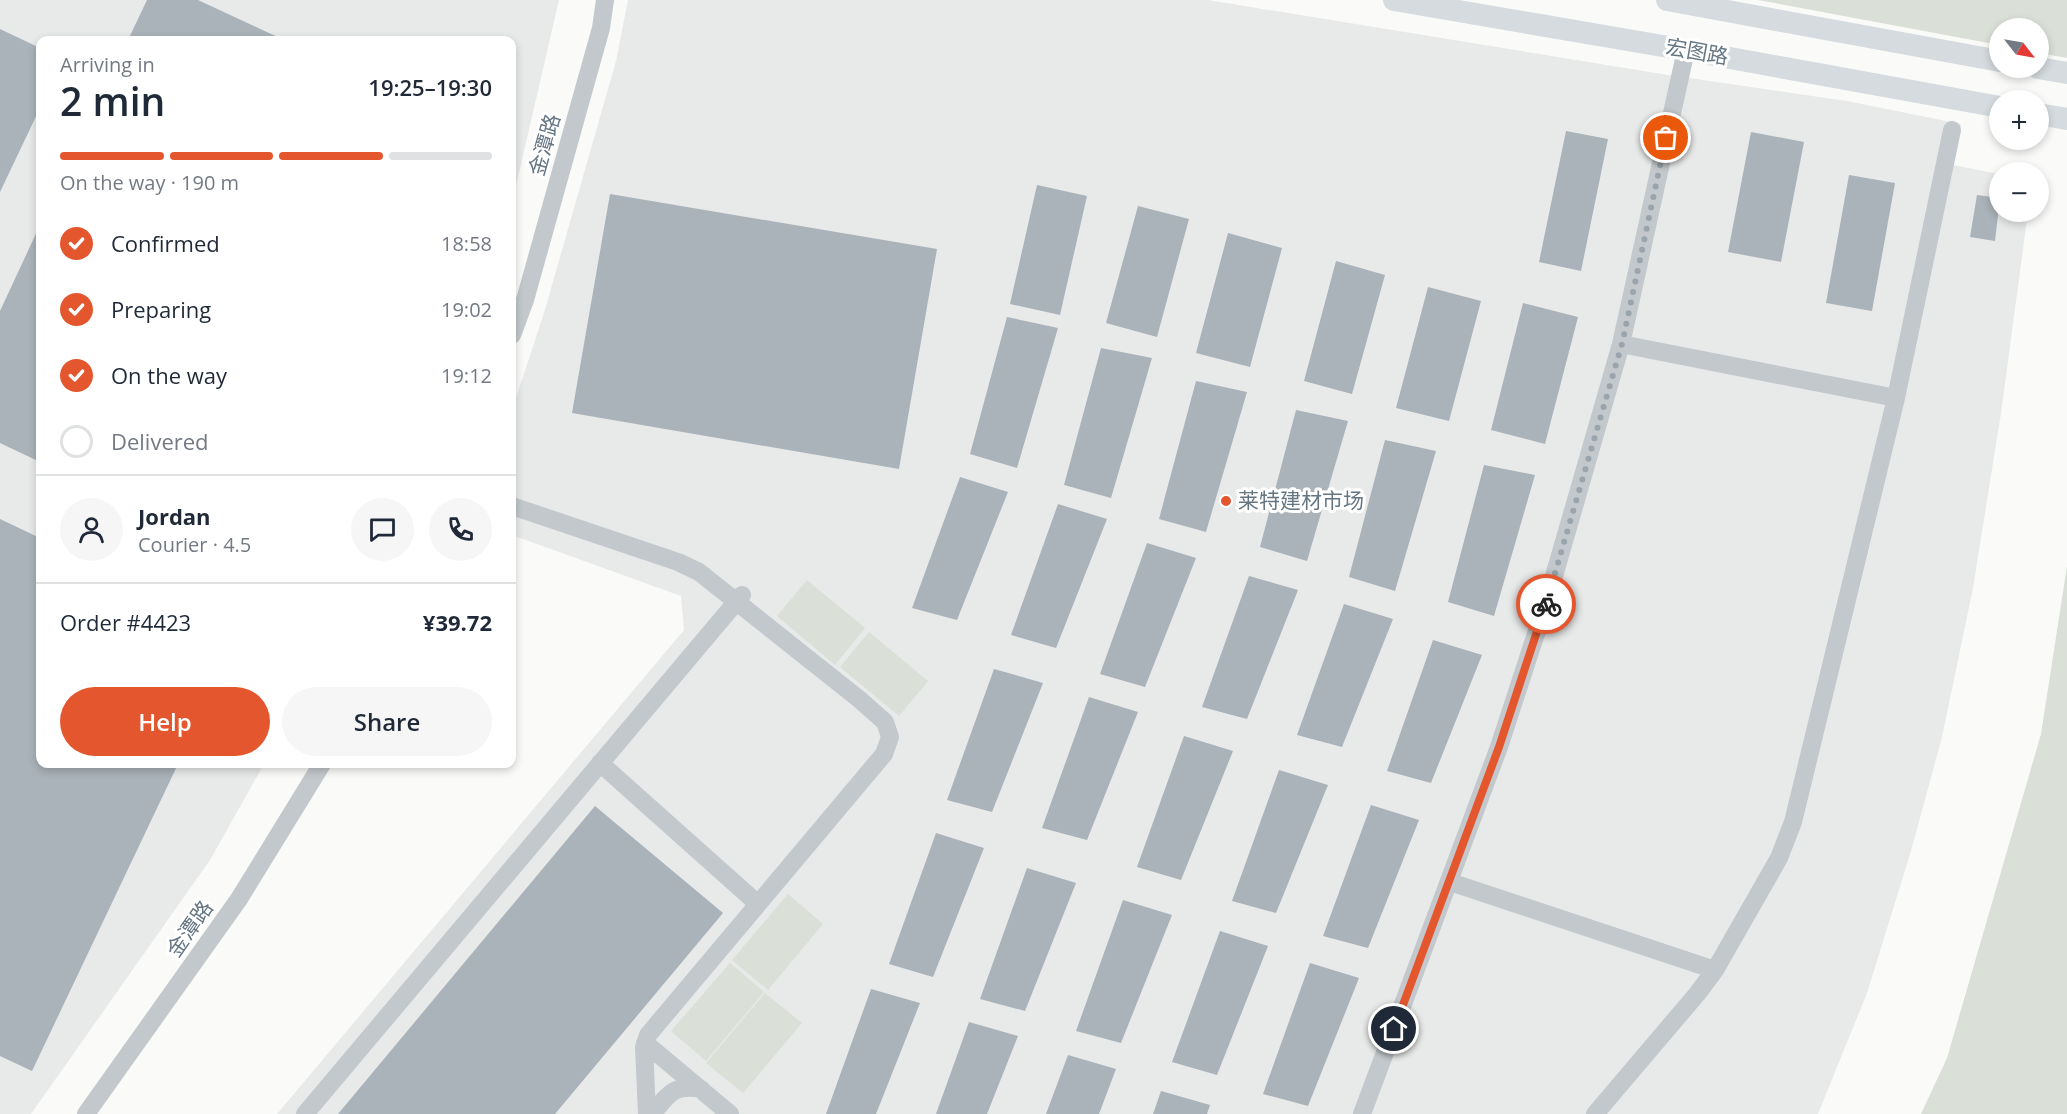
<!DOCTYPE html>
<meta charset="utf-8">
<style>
:root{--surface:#fff;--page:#f6f6f7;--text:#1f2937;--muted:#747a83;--line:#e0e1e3;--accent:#e4572e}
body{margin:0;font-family:"Open Sans","Noto Sans SC",sans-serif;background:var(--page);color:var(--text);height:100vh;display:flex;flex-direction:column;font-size:22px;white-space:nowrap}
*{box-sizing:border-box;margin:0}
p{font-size:20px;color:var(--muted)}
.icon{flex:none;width:33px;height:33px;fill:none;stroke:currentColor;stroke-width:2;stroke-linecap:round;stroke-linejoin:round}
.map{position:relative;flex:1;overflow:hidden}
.drawer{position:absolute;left:36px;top:36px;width:480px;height:732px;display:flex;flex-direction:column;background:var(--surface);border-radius:12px;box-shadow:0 3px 9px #0003}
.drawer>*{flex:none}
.needle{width:39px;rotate:121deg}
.tools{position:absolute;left:1989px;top:18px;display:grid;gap:12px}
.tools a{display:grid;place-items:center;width:60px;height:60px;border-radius:50%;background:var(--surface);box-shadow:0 3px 9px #0003;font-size:30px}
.pin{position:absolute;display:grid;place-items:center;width:51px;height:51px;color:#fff;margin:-26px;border:3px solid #fff;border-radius:50%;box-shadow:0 2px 6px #0007}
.courier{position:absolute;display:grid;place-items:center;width:60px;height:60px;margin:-30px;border:4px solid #e4572e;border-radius:50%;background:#fff;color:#222;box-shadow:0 2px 8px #0007}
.summary em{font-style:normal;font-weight:600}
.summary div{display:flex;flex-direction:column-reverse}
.summary{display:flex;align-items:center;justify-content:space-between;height:102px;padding:0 24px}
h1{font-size:39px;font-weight:600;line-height:45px}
.bar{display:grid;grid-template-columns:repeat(4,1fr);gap:9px 6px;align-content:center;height:72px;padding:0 24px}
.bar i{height:8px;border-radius:4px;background:var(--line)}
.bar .on{background:var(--accent)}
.bar p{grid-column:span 4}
.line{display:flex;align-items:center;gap:15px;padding:0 24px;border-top:2px solid var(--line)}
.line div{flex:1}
.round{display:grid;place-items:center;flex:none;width:63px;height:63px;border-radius:32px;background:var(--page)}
ol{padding:0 24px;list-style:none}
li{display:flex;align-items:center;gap:18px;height:66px}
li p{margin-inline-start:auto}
li .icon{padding:6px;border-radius:50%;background:var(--accent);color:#fff;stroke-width:4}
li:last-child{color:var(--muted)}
li i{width:33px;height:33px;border:3px solid var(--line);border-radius:50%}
.button{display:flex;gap:12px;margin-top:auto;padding:12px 24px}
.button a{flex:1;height:69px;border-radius:36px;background:var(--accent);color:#fff;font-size:24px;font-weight:600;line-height:69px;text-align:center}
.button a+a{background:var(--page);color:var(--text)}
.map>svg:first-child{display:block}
.built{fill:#e8e9e9}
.green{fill:#dadfd7}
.building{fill:#aab3b9}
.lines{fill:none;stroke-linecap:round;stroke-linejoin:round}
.minor{stroke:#c3c8cc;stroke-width:18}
.major{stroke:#d6dbdf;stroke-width:22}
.done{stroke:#99a4ac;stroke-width:6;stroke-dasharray:0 10.8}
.route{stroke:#e4572e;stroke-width:8}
.poi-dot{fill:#e4572e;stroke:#fff;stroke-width:2}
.labels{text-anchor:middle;stroke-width:6;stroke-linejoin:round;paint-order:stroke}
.street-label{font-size:21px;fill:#657683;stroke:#fff}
.poi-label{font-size:21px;fill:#657683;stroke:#fff;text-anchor:start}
</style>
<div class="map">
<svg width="2067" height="1114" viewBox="0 0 2067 1114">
<rect width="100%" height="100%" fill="#fafaf8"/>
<path class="built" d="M 0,0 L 559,0 L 512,203 L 512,40 L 40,40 L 40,764 L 264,764 L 210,860 L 31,1114 L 0,1114 Z
M 628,0 L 1208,0 L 1662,74 L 1847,101 L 1961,124 L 1953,165 L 1999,174 L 2000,212 L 2028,212 L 2001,413 L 1973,588 L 1942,737 L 1911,851 L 1867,993 L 1818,1114 L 277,1114 L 684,630 L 681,596 L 512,535 L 512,476 L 515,466 L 512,437 L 512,410 L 544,313 L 616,61 Z"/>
<path class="green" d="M 1758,0 L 2067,0 L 2067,58 L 2039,53 L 2038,28 L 2000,28 L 1999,45 Z
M 2067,566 L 2067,1114 L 1921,1114 L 1947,1058 L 2041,734 Z
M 807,580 L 865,628 L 835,665 L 777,616 Z
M 869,632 L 928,681 L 899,716 L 840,667 Z
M 788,894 L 823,924 L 768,990 L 732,960 Z
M 730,963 L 764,992 L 706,1061 L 671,1031 Z
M 765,993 L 802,1023 L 743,1093 L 706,1063 Z"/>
<path class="building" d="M 147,0 L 198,0 L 284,40 L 128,40 Z
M 0,29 L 40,48 L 40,108 L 0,192 Z
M 1566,131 L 1608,139 L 1581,271 L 1539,262 Z
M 1751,132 L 1804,142 L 1781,262 L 1728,252 Z
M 1849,175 L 1895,183 L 1872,311 L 1826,303 Z
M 1037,185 L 1087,196 L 1060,315 L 1010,304 Z
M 610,194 L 937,249 L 899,469 L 572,413 Z
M 1977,195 L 2000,198 L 1995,241 L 1970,237 Z
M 1138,206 L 1189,219 L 1157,337 L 1106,323 Z
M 40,225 L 40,462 L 0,443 L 0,311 Z
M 1228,233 L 1282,248 L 1250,367 L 1196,353 Z
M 1336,261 L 1385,275 L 1352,394 L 1304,381 Z
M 1428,287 L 1481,301 L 1449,421 L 1396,408 Z
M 1523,303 L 1578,317 L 1545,444 L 1491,430 Z
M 1007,317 L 1058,328 L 1017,468 L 970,454 Z
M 1101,348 L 1152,358 L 1111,498 L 1064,485 Z
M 1196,381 L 1247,392 L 1206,532 L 1159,519 Z
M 1296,410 L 1348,421 L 1307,561 L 1260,547 Z
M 1385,440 L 1436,451 L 1395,591 L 1349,577 Z
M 1484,465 L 1535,475 L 1494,616 L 1448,602 Z
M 960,477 L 1008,492 L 957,620 L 912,608 Z
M 1058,504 L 1107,519 L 1056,648 L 1011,635 Z
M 0,519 L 40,538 L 40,764 L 178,764 L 32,1071 L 0,1056 Z
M 1147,543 L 1196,558 L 1145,687 L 1100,674 Z
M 1249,576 L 1298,590 L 1247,719 L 1202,707 Z
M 1344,604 L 1393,619 L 1342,747 L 1297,735 Z
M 1433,640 L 1482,655 L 1431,783 L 1387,771 Z
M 994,669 L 1043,683 L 992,812 L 947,800 Z
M 1089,697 L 1138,712 L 1087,840 L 1042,828 Z
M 1184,736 L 1233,751 L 1181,880 L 1137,867 Z
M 1279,770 L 1328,785 L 1276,913 L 1232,901 Z
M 1371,805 L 1419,820 L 1368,948 L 1323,936 Z
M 595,806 L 723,913 L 555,1114 L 338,1114 Z
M 936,833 L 984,848 L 933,977 L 889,964 Z
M 1027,868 L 1076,883 L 1025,1011 L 980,999 Z
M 1123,900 L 1172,915 L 1121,1043 L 1076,1031 Z
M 1220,931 L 1268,946 L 1217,1075 L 1172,1062 Z
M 1310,963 L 1359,978 L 1308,1106 L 1263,1094 Z
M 871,989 L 920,1003 L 876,1114 L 826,1114 Z
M 969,1022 L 1018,1036 L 987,1114 L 936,1114 Z
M 1068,1055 L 1116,1069 L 1099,1114 L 1046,1114 Z
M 1161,1091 L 1210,1105 L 1207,1114 L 1153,1114 Z"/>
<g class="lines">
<path class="minor" d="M 512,335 L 525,300 L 601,28 L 605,0
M 1621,344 L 1896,398
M 512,506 L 678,562 L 699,572 L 859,699 L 885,722 L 890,737 L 884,754 L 648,1035 L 644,1047 L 647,1114
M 600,763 L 758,904
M 1450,882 L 1715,970
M 645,1043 L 730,1114
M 86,1114 L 239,899 L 322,764
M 305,1114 L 742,595
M 652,1114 C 669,1094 673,1084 701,1089
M 1362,1114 L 1499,747 L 1548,597 L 1621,344 L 1686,50
M 1595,1114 L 1697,994 L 1715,970 L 1779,858 L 1793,822 L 1896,398 L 1952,130"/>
<path class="major" d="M 1394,0 L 1686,50 L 2000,107
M 1667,0 L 2000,61
M 2038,68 L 2067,73
M 2038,114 L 2067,119"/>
</g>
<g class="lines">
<path class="done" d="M 1546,604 L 1622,344 L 1666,138"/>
<path class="route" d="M 1394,1029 L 1499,747 L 1546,604"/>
</g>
<circle class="poi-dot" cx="1226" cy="501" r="6"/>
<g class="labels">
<g class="street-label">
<text transform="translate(1697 52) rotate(10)" y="7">宏图路</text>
<text transform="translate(545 145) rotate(-74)" y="7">金潭路</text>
<text transform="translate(190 929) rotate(-55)" y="7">金潭路</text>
</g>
<g class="poi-label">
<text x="1238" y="508">莱特建材市场</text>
</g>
</g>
</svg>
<div class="tools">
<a><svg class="needle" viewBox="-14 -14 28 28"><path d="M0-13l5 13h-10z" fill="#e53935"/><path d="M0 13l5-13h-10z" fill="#747a83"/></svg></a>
<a>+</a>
<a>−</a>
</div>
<div class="pin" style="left:1666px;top:138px;background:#ea580c"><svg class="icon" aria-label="bag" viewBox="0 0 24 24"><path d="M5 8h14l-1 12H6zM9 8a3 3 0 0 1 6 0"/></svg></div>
<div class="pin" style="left:1394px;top:1029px;background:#1f2937"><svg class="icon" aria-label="home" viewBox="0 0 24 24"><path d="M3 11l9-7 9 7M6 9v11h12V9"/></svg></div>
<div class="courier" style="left:1546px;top:604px"><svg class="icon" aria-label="bike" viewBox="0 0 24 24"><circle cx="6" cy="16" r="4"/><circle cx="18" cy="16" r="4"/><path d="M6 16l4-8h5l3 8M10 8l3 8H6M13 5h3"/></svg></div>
<section class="drawer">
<div class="summary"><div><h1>2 min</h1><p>Arriving in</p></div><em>19:25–19:30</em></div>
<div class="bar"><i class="on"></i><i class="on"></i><i class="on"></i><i></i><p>On the way · 190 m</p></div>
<ol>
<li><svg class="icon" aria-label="check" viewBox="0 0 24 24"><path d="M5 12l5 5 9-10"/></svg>Confirmed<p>18:58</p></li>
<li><svg class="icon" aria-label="check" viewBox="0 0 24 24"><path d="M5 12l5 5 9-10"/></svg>Preparing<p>19:02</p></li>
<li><svg class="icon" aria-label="check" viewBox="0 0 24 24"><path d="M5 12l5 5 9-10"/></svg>On the way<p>19:12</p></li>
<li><i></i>Delivered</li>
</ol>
<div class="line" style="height:108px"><a class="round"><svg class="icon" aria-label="person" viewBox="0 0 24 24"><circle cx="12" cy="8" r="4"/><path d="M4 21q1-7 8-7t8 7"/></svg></a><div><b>Jordan</b><p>Courier · 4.5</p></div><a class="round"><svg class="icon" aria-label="chat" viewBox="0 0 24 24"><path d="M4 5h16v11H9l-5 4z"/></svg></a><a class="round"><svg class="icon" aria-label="phone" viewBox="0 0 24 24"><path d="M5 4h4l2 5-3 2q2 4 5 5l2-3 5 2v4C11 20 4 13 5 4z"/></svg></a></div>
<div class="line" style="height:78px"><div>Order #4423</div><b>¥39.72</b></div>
<div class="button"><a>Help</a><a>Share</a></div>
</section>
</div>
